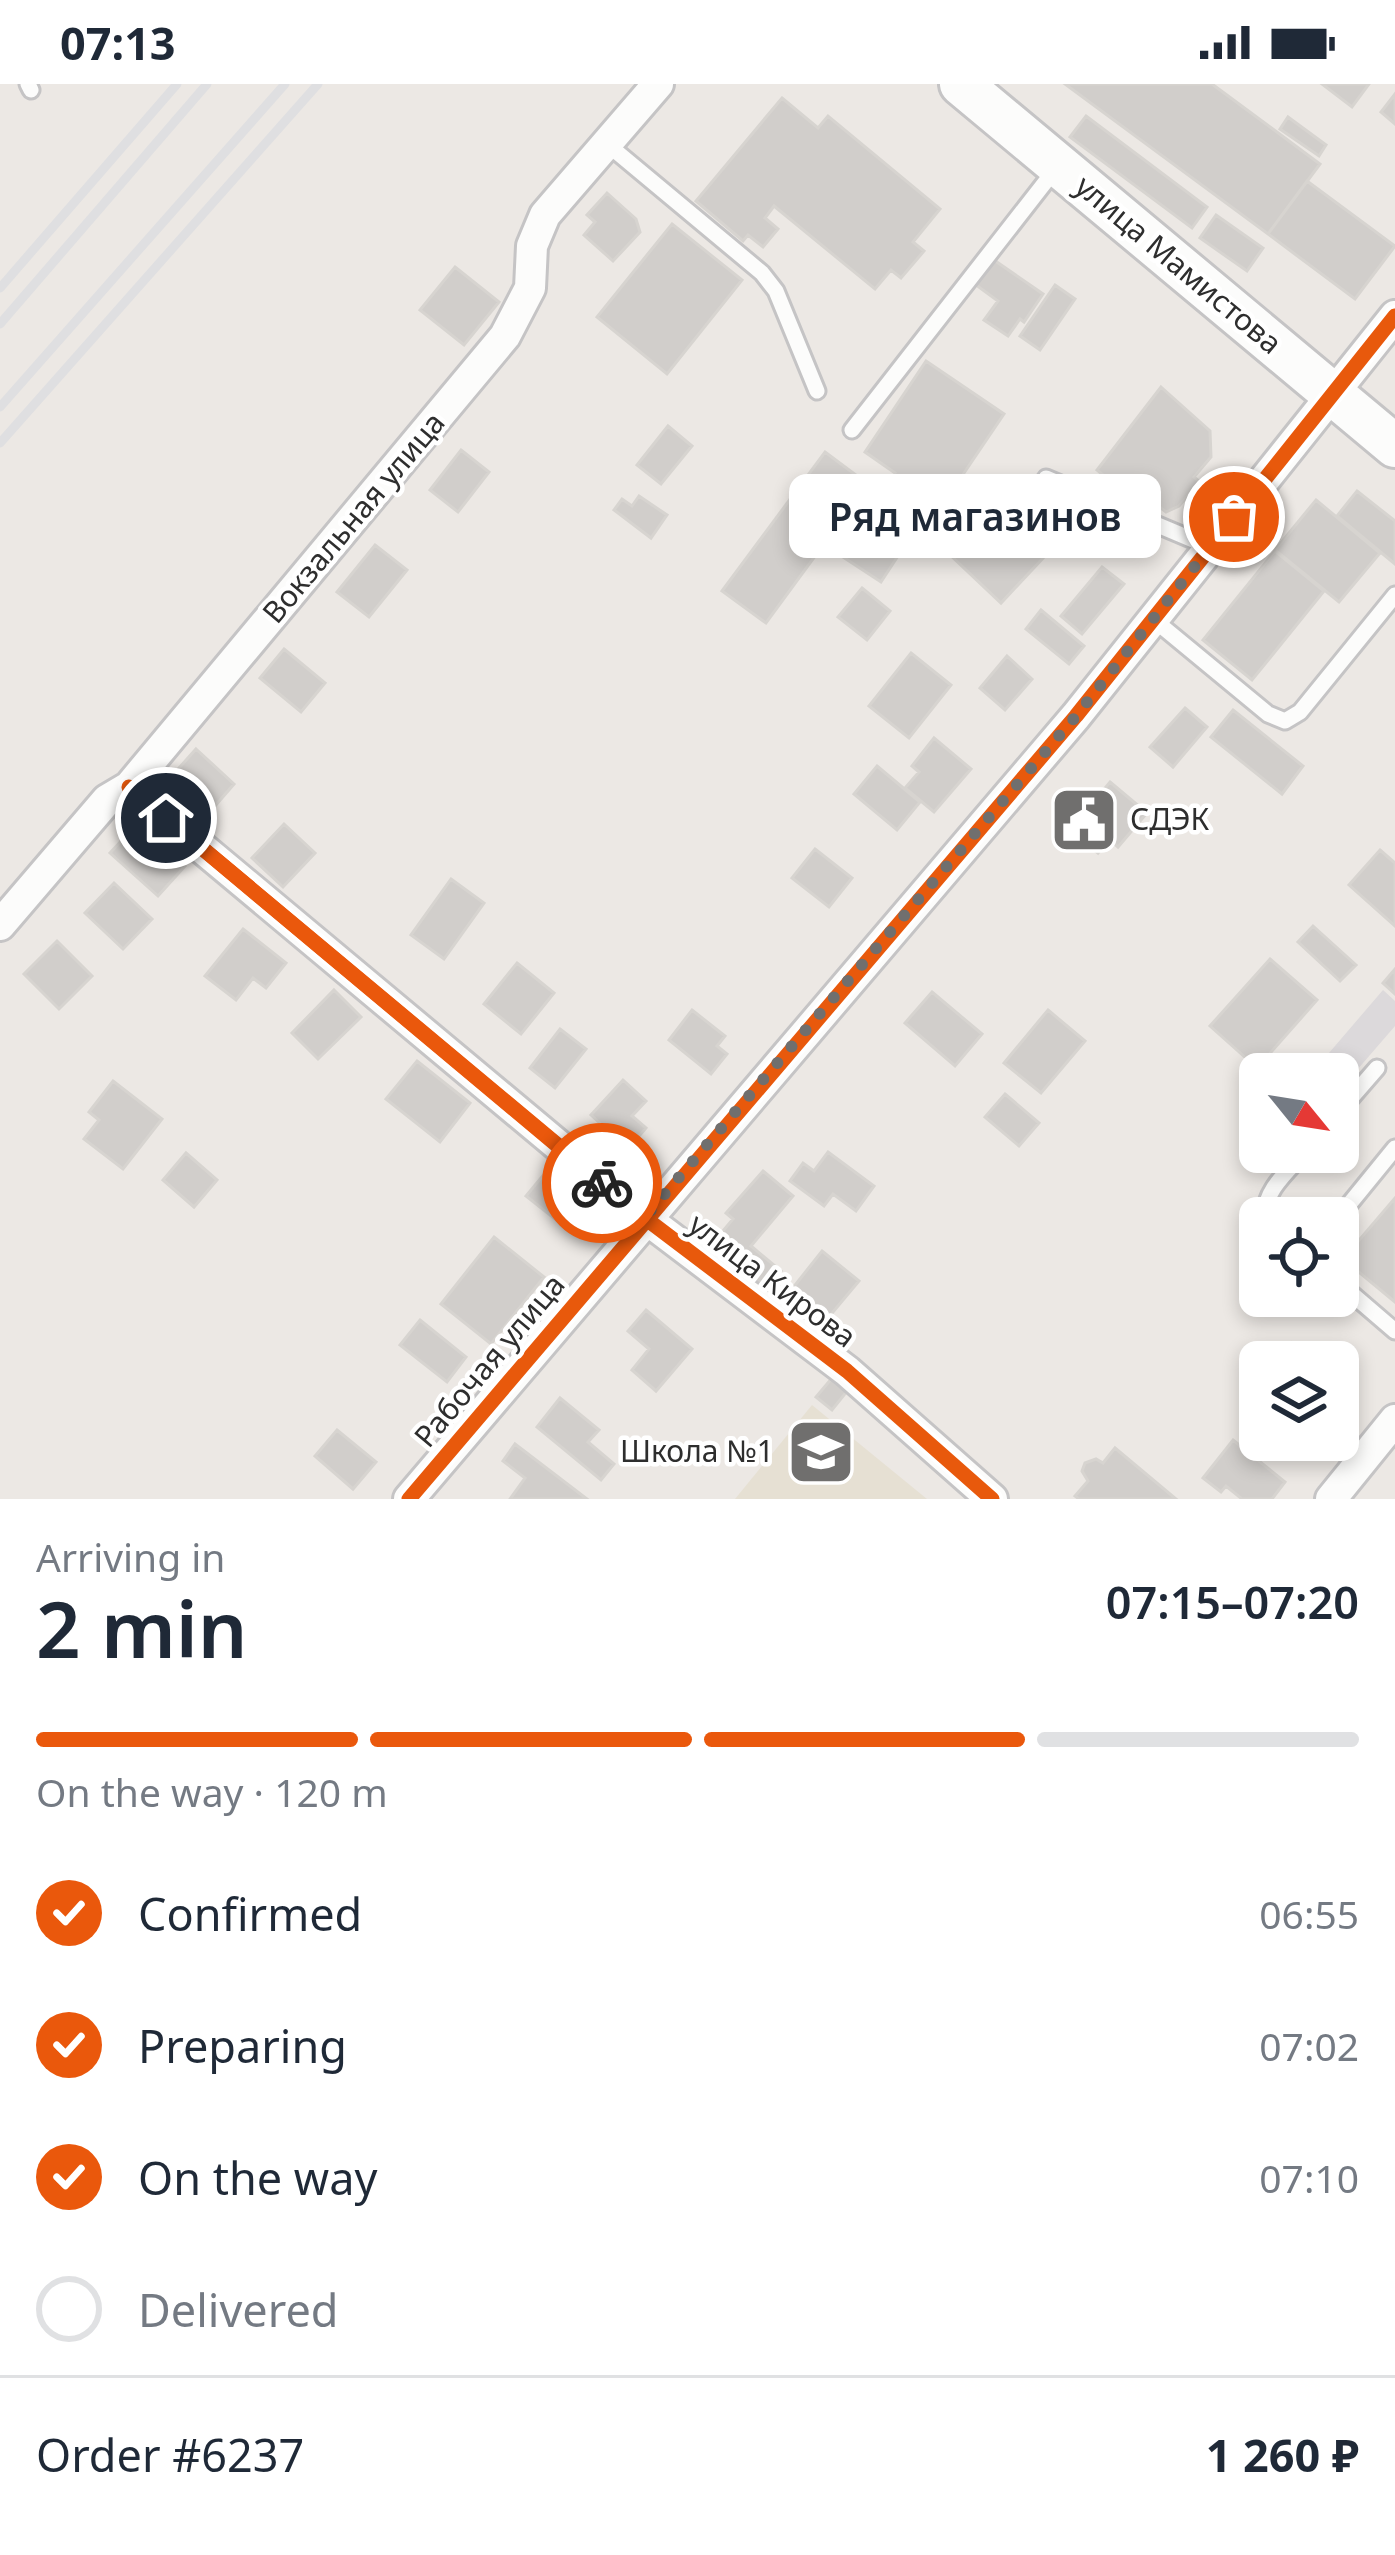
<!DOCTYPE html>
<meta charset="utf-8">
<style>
:root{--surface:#fff;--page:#f6f6f7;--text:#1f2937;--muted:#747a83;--line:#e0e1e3;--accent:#ea580c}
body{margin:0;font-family:"Noto Sans",sans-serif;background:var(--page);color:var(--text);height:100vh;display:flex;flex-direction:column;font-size:45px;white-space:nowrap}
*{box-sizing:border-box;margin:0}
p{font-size:39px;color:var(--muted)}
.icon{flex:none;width:66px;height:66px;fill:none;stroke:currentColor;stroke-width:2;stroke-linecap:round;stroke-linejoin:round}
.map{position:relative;height:1415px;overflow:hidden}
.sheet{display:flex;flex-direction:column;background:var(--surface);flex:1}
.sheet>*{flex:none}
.needle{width:78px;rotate:120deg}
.fabs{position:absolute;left:1239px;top:969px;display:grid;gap:24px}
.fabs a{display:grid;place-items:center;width:120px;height:120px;border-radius:18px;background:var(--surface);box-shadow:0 6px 18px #0003;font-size:60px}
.pin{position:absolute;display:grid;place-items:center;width:102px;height:102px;color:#fff;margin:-51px;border:6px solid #fff;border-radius:50%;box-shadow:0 3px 12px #0007}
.courier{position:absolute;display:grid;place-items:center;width:120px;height:120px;margin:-60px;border:9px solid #ea580c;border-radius:50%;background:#fff;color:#222;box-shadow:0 3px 15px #0007}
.bubble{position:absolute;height:84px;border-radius:18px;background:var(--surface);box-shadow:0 6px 18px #0003;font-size:39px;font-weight:600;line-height:84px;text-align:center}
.head em{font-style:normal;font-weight:600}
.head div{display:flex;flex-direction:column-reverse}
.head{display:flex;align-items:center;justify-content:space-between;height:204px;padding:0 36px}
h1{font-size:78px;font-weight:600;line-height:90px}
.bar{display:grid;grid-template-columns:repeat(4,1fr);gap:18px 12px;align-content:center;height:144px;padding:0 36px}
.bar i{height:15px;border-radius:9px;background:var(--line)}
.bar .selected{background:var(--accent)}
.bar p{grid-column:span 4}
.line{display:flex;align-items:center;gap:30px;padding:0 36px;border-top:3px solid var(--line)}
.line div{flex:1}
ol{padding:0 36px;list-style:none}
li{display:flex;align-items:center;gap:36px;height:132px}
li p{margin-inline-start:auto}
li .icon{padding:12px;border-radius:50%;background:var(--accent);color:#fff;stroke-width:4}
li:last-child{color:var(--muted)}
li i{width:66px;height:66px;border:6px solid var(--line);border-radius:50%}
.status{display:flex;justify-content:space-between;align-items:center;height:84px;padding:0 60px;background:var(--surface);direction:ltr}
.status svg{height:33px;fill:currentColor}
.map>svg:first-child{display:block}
.industrial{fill:#dcd9db}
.education{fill:#e6e0d3}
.building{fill:#d1cecb;stroke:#d7d4d0;stroke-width:3}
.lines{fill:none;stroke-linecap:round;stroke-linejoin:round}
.lane-casing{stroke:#c5c4c5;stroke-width:21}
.street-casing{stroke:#c5c4c5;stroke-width:36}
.secondary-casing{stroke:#c5c4c5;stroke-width:48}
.lane{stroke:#fcfcfb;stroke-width:15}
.street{stroke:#fcfcfb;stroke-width:30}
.secondary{stroke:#fcfcfb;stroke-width:42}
.rail{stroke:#dfdfe1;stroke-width:9}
.cycleway-casing{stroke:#fff;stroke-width:22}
.cycleway{stroke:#e8590c;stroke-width:15}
.done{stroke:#706f6e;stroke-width:12;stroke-dasharray:0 21.6}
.route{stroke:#ea580c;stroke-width:15}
.labels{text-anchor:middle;stroke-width:9;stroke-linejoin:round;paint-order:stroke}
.street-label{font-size:30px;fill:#2e2e2e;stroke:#fff}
.poi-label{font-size:30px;fill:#2e2e2e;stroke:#fff;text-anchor:start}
</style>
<div class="status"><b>07:13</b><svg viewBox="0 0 49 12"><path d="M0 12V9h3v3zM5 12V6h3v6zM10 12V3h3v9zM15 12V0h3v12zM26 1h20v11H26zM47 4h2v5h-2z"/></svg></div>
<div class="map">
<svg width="1395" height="1415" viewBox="0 0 1395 1415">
<rect width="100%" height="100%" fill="#ece8e4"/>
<path class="industrial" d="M 1383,906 L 1395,917 L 1395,942 L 1338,1008 L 1338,990 L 1311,990 Z"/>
<path class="education" d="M 812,1321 L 927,1415 L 735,1415 Z"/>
<path class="building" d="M 1065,0 L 1212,0 L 1320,80 L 1268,150 Z
M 1322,0 L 1369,0 L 1352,23 Z
M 1395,10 L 1395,40 L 1381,28 Z
M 782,14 L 818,44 L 828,32 L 940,125 L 913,158 L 924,167 L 901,194 L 891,186 L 875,205 L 774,122 L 765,134 L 778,145 L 763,163 L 748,151 L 743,157 L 696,117 Z
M 1086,32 L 1207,123 L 1192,144 L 1070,53 Z
M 1288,33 L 1326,61 L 1319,72 L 1280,45 Z
M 1307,97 L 1395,162 L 1355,215 L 1268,150 Z
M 607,109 L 636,135 L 640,148 L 613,177 L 584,151 L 595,138 L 587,131 Z
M 1216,131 L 1263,164 L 1247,187 L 1200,154 Z
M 672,140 L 742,196 L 667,290 L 597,233 Z
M 994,176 L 1043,210 L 1024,238 L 1020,235 L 1008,252 L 984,236 L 998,217 L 976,201 Z
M 455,183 L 499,218 L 464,261 L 420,226 Z
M 1055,201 L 1075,215 L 1040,266 L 1020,252 Z
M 926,277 L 1004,330 L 920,454 L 913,449 L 881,498 L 840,471 L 895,389 L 865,368 Z
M 1161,303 L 1210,347 L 1211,373 L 1194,393 L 1200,398 L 1179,422 L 1166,428 L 1127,398 L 1121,406 L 1097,386 Z
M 668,342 L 692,362 L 661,400 L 637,381 Z
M 461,366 L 489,388 L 458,428 L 430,406 Z
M 825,368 L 868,400 L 766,539 L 722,507 Z
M 1030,401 L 1073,442 L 1001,519 L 929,451 L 974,403 L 1003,430 Z
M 1357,407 L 1395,437 L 1395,480 L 1337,432 Z
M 639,412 L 667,431 L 651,454 L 614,426 L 622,415 L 632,422 Z
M 1316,416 L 1380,469 L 1339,518 L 1275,466 Z
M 375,461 L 407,486 L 369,533 L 337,508 Z
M 1275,467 L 1324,507 L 1252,596 L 1203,556 Z
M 1102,483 L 1124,500 L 1082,550 L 1061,532 Z
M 862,504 L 890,527 L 867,556 L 838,533 Z
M 1041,526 L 1084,562 L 1069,580 L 1026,545 Z
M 284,565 L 325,599 L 301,628 L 260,594 Z
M 911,569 L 951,601 L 909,654 L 869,622 Z
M 1007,572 L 1032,595 L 1005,626 L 980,604 Z
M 1185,624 L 1207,643 L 1173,683 L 1150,663 Z
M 1233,626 L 1303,682 L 1282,710 L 1211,653 Z
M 934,654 L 971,685 L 934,728 L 905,704 L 919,688 L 912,682 Z
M 196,665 L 234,700 L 201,738 L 162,703 Z
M 877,682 L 920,718 L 897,746 L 854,710 Z
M 1110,698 L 1147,729 L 1118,763 L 1109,755 L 1098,769 L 1070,746 Z
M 138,739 L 185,782 L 158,812 L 110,769 Z
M 284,740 L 315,769 L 283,803 L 252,774 Z
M 815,765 L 852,794 L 829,823 L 792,794 Z
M 1380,766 L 1395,779 L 1395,842 L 1349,801 Z
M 451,795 L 484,819 L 444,875 L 411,851 Z
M 114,799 L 152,835 L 123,865 L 85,829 Z
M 1313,842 L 1356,881 L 1340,897 L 1298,858 Z
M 243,845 L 286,879 L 266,904 L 253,894 L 236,916 L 205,892 Z
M 57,857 L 92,892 L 59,925 L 24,890 Z
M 1270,875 L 1317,916 L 1257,984 L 1210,942 Z
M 517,879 L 554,909 L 521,950 L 484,920 Z
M 1395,885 L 1395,910 L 1383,899 Z
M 334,906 L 361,933 L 318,975 L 292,949 Z
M 932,908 L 982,950 L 955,982 L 905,939 Z
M 692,926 L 725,952 L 717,962 L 727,970 L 711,990 L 669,956 Z
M 1048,926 L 1085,957 L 1041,1009 L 1004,979 Z
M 560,945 L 586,965 L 555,1004 L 530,984 Z
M 417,977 L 470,1019 L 440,1058 L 386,1015 Z
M 623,996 L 646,1017 L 632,1032 L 646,1044 L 628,1065 L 591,1031 Z
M 113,997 L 162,1035 L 123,1085 L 84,1055 L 99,1036 L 89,1028 Z
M 1005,1010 L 1039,1039 L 1019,1062 L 985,1033 Z
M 828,1068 L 874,1102 L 856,1127 L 833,1110 L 824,1122 L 790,1097 L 803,1079 L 814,1087 Z
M 186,1069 L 217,1096 L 194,1123 L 163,1096 Z
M 550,1083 L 598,1120 L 574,1150 L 526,1112 Z
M 763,1087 L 793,1112 L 751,1162 L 781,1187 L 766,1206 L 712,1160 L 733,1135 L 726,1129 Z
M 1395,1114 L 1395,1218 L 1343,1175 Z
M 494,1153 L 544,1193 L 491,1260 L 441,1220 Z
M 822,1167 L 859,1197 L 828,1234 L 792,1205 Z
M 646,1226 L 692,1265 L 656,1307 L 632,1286 L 649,1265 L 628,1247 Z
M 420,1236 L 466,1273 L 447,1298 L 400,1261 Z
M 1292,1259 L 1315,1278 L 1277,1278 Z
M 832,1294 L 848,1306 L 832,1326 L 816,1313 Z
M 560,1314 L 599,1346 L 588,1358 L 614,1380 L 601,1396 L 537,1343 Z
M 337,1346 L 376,1378 L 353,1405 L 315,1372 Z
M 1233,1356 L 1285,1398 L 1272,1415 L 1242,1415 L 1226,1402 L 1221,1408 L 1203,1394 Z
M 515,1360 L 587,1415 L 510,1415 L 525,1394 L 503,1377 Z
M 1115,1364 L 1176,1415 L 1079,1415 L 1075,1412 L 1088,1397 L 1082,1387 L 1085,1379 L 1096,1375 L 1103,1379 Z"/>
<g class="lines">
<g class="lane-casing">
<path id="lane" d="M 28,0 L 31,6
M 606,59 L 762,189 L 776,207 L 817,307
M 852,346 L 1057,83
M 1046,394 L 1210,463
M 1153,535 L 1268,630 L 1285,637 L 1300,628 L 1395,511
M 1338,1029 L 1377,984
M 1265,1134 C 1263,1107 1288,1087 1305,1068
M 1338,1134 L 1395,1064
M 1338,1198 L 1395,1247"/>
</g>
<g class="street-casing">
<path id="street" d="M 129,703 L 645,1134 L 847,1287 L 992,1415
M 0,841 L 107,716 L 129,703 L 505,252 L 530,204 L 532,162 L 545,131 L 658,0
M 409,1415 L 1076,632 L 1395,232
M 1331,1415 L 1395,1336"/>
</g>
<g class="secondary-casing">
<path id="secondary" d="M 961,0 L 1395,362"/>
</g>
<use href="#lane" class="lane"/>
<use href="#street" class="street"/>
<use href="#secondary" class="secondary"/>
<path class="rail" d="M 0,204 L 177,0
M 0,240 L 207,0
M 0,323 L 285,0
M 0,359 L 318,0"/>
<g class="cycleway-casing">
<path id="cycleway" d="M 129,703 L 645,1134 L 847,1287 L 992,1415
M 409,1415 L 1076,632 L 1395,232"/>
</g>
<use href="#cycleway" class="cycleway"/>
</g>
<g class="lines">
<path class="done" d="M 602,1099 L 644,1134 L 1076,632 L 1234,433"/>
<path class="route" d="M 166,734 L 602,1099"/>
</g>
<defs>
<g id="civic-square" transform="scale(3.45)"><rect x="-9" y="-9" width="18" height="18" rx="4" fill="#706f6e" stroke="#fff"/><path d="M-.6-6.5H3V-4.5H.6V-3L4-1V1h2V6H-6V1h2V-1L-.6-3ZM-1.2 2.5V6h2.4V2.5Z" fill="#fff"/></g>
<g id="school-square" transform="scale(3.45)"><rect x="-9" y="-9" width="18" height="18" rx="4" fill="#706f6e" stroke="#fff"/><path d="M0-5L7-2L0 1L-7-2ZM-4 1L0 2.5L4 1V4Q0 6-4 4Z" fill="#fff"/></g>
</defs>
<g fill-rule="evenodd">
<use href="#civic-square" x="1084" y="736"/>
<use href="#school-square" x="821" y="1368"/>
</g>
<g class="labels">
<g class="street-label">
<text transform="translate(1178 181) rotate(40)" y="10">улица Мамистова</text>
<text transform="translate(354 434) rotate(-50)" y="10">Вокзальная улица</text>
<text transform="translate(772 1197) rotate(37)" y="10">улица Кирова</text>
<text transform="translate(490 1277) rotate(-50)" y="10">Рабочая улица</text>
</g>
<g class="poi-label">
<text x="1130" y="746">СДЭК</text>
<text x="774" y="1378" text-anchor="end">Школа №1</text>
</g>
</g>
</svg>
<div class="fabs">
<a><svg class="needle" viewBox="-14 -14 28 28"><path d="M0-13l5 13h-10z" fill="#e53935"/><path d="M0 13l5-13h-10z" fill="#747a83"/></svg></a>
<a><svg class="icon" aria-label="locate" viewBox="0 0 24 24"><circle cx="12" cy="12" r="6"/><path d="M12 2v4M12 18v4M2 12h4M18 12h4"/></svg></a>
<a><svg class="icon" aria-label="layers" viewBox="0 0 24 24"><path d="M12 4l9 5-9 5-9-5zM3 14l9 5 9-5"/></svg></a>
</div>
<div class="pin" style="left:1234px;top:433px;background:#ea580c"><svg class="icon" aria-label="bag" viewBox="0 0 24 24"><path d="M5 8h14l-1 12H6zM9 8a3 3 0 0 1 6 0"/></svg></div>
<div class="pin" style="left:166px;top:734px;background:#1f2937"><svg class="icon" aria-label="home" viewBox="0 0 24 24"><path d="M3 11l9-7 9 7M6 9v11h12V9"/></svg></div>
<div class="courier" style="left:602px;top:1099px"><svg class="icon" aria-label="bike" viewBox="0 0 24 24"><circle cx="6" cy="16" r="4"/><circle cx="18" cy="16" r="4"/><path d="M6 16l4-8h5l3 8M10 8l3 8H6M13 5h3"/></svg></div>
<div class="bubble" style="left:789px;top:390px;width:372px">Ряд магазинов</div>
</div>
<section class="sheet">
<div class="head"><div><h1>2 min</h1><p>Arriving in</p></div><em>07:15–07:20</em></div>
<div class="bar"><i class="selected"></i><i class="selected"></i><i class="selected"></i><i></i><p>On the way · 120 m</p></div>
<ol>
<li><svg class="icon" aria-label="check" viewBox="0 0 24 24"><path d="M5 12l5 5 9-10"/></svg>Confirmed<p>06:55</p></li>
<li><svg class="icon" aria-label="check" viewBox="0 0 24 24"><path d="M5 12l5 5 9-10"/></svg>Preparing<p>07:02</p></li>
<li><svg class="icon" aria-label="check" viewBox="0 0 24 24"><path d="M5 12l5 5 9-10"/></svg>On the way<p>07:10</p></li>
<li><i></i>Delivered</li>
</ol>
<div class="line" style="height:156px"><div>Order #6237</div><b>1 260 ₽</b></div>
</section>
